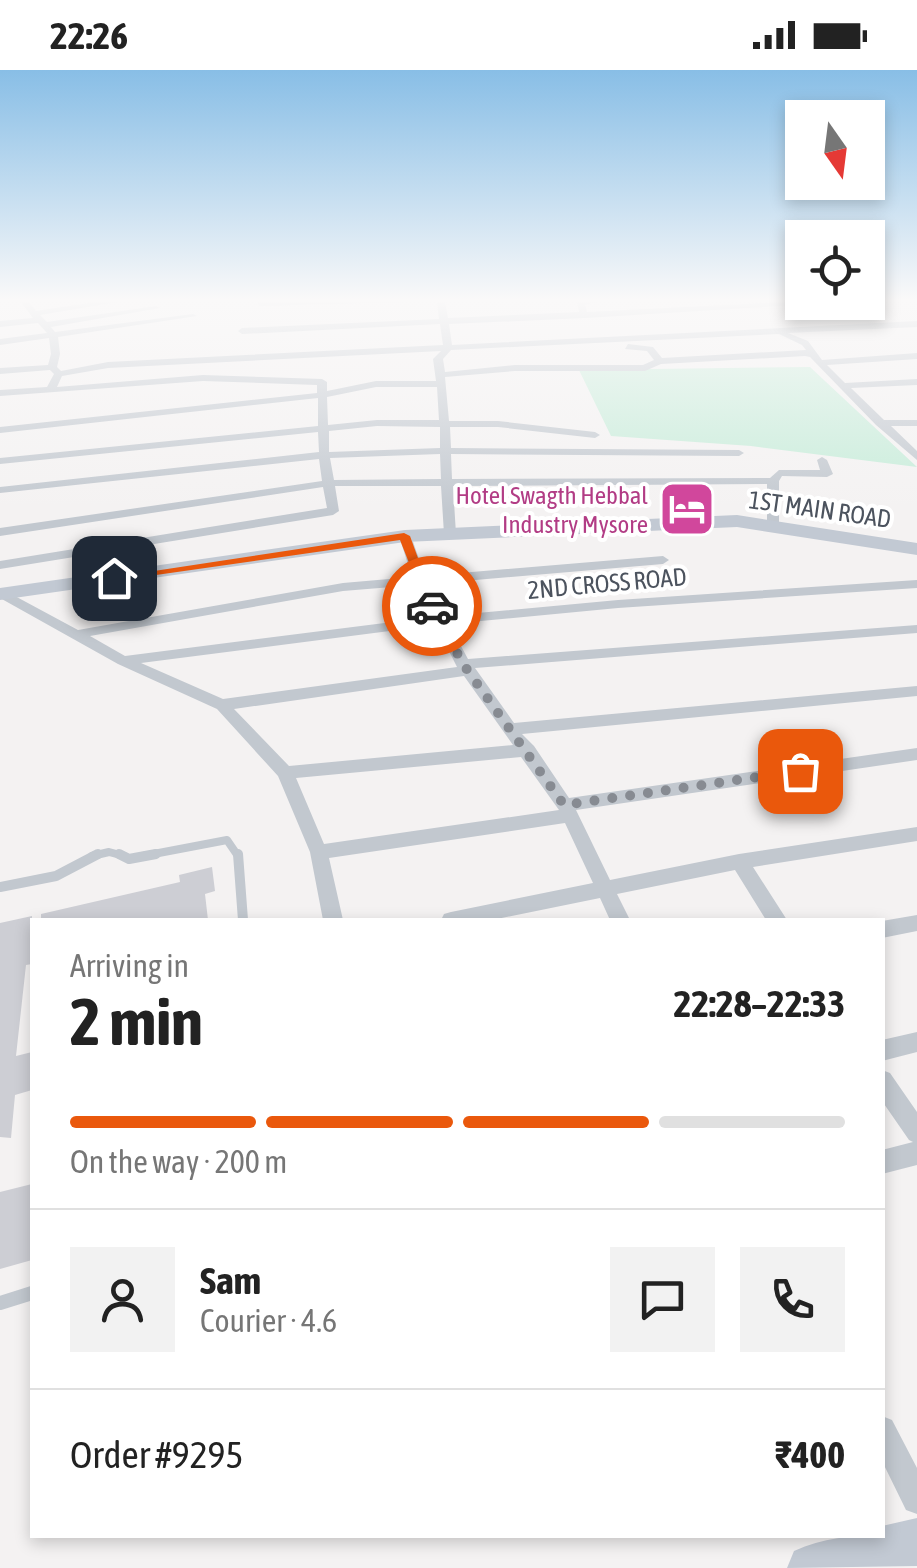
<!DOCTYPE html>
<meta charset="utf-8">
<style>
:root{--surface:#fff;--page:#f2f2f2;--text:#222;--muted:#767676;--line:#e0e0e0;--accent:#ea580c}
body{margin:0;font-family:"Asap Condensed",sans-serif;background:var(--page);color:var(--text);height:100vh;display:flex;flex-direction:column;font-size:38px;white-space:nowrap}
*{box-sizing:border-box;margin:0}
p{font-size:32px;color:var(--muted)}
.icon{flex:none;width:55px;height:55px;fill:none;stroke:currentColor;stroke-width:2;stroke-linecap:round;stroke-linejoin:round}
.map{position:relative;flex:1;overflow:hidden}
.panel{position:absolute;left:30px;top:848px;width:855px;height:620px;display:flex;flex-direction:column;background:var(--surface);border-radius:0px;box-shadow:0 5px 15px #0003}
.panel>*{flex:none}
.needle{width:65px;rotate:166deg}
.controls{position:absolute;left:785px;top:30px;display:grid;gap:20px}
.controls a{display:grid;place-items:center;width:100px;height:100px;border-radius:0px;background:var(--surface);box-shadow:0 5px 15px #0003;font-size:50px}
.pin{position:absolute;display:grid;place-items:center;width:85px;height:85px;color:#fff;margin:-42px;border-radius:20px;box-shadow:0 5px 15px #0006}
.courier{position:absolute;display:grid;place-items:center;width:100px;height:100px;margin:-50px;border:8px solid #ea580c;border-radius:50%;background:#fff;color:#222;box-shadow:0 2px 12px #0007}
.overview em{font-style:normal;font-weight:700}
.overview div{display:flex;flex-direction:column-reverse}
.overview{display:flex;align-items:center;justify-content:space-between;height:170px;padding:0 40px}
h1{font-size:65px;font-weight:700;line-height:75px}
.bar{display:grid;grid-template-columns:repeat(4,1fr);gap:15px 10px;align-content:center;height:120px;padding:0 40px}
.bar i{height:12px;border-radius:8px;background:var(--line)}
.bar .active{background:var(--accent)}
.bar p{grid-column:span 4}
.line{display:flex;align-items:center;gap:25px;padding:0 40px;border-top:2px solid var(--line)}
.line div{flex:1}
.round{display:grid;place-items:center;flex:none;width:105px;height:105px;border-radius:0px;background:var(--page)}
.status{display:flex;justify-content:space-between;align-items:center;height:70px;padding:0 50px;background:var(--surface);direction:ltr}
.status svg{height:28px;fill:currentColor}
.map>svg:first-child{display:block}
.green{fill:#c6ecd9}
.building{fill:#cdced4}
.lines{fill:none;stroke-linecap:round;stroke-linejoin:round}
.lane-far2{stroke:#c2c8cf;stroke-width:8}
.lane-far1{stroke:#c2c8cf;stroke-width:10}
.lane{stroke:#c2c8cf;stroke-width:14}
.street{fill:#c2c8cf;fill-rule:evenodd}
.secondary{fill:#c2c9d3;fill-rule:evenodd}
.route{fill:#ea580c}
.done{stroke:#878b92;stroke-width:10;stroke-dasharray:0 18}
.labels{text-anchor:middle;stroke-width:8;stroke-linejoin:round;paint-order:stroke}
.far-hotel-label{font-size:25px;fill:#b23c85;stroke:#fff;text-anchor:end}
.far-street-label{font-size:25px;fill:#4c535e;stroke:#fff}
</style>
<div class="status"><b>22:26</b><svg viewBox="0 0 49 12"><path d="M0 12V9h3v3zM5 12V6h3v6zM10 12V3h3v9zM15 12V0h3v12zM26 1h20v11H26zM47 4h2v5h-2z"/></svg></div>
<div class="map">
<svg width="917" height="1498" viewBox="0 0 917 1498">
<rect width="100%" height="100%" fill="#f4f2f2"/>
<path class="green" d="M 810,297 L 917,397 L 751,376 L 611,366 L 579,300 Z"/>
<path class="building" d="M 212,797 L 215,821 L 205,824 L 208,850 L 41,850 L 41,844 L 180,812 L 179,805 Z
M 32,846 L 32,894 L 26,895 L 16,986 L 32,982 L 32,1020 L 15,1025 L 11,1068 L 0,1067 L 0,853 Z
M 32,1114 L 32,1190 L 0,1199 L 0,1122 Z"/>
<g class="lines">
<path class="lane-far2" d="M 92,786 L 109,782 L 124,786
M 143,786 L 227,770 L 238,786"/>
<path class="lane-far1" d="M 119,784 L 129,789 L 156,784
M 238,784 L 243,850
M 0,817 L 56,806 L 98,784"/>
<path class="lane" d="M 0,1233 L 32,1223"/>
<path class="street" d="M 21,232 L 29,232 L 36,241 L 95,232 L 117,232 L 40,245 L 47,252 L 156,236 L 160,238 L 51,257 L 55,262 L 193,244 L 197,246 L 58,267 L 60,284 L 57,297 L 61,301 L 108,292 L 443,275 L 440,254 L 242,264 L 238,261 L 242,258 L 439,249 L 437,232 L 445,232 L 448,248 L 579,242 L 577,232 L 596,232 L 585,235 L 587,242 L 786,232 L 844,232 L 585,248 L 449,254 L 452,275 L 917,251 L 917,257 L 788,263 L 808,271 L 822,290 L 917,283 L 917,289 L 827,295 L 845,313 L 917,309 L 917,315 L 851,318 L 884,350 L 917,350 L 917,356 L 891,356 L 917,381 L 917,390 L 876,355 L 810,287 L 805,286 L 661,294 L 645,301 L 515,301 L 445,307 L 449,351 L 498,351 L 595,362 L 600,365 L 595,368 L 498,357 L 450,357 L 451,378 L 739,380 L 744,383 L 739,386 L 451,384 L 452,409 L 770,408 L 779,400 L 820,400 L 817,390 L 822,387 L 827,390 L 833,404 L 827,407 L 782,406 L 779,411 L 779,454 L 773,458 L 767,454 L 767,414 L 453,416 L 456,464 L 450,468 L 444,464 L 441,416 L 335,416 L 339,441 L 333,445 L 0,499 L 0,491 L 327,438 L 323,417 L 0,466 L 0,458 L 322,411 L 319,389 L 0,423 L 0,417 L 319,382 L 318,362 L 0,394 L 0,388 L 318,356 L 318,328 L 0,363 L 0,357 L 317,323 L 317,315 L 203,311 L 0,326 L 0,320 L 47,317 L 54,304 L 50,300 L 0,304 L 0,298 L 48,295 L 51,284 L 49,268 L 0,275 L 0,269 L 47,263 L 38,253 L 0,257 L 0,251 L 33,248 ZM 779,264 L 802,275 L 806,280 L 662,288 L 653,277 L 628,274 L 625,279 L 647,281 L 654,290 L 643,295 L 515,295 L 445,302 L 443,289 L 451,280 ZM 441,281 L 433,289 L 436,311 L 376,311 L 327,321 L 327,312 L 322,309 L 203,305 L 57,317 L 62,306 L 108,298 ZM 376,317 L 437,317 L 439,350 L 377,350 L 328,355 L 327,327 ZM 377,356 L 440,357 L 440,378 L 329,382 L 329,361 ZM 440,384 L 441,409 L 334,410 L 330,388 Z
M 257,232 L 408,232 L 260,236 Z
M 405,462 L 411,466 L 425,506 L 663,486 L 669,490 L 663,494 L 429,514 L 445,546 L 618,530 L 917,510 L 917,518 L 618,538 L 449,554 L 468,589 L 917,555 L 917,563 L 475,598 L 514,653 L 917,616 L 917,626 L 522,664 L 534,676 L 569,728 L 917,678 L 917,690 L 576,740 L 610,810 L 739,784 L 917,757 L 917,771 L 753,797 L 787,850 L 766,850 L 735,800 L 617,824 L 630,850 L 610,850 L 600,828 L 492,850 L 441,850 L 444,844 L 451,842 L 593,813 L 565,753 L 329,788 L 343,850 L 323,850 L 310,782 L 278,706 L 217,639 L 118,594 L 0,528 L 0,518 L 78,560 L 343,513 L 412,507 L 399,466 ZM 416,515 L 432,547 L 125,586 L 90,566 L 343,521 ZM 436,555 L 457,597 L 223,629 L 141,593 ZM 464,606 L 513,675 L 289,696 L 234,639 ZM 521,687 L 559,740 L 324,774 L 296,708 Z
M 917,845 L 917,861 L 882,868 L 882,851 Z
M 917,962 L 917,982 L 882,991 L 882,970 Z
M 882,1000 L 890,1003 L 917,1042 L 917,1095 L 882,1104 L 882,1080 L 913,1072 L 909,1070 L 882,1031 Z
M 882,1346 L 892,1350 L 917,1398 L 917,1444 L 906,1440 L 882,1391 Z"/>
<path class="secondary" d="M 737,445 L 917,473 L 917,485 L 737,457 L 405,472 L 0,530 L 0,518 L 405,460 Z
M 917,1448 L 917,1496 L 787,1498 L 794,1481 C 823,1468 851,1465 882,1465 L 882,1456 Z"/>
</g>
<linearGradient id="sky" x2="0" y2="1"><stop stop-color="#88bee6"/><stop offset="0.52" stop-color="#faf9f9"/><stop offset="1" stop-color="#faf9f9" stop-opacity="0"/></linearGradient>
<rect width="917" height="442" fill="url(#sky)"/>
<path class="route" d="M 404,463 L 410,466 L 436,538 L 426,536 L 400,470 L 114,511 L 108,508 Z"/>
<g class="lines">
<path class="done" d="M 432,536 L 463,594 L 564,735 L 800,701"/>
</g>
<defs>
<g id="hotel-square" transform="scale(2.875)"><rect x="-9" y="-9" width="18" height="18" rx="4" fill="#d1479c" stroke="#fff"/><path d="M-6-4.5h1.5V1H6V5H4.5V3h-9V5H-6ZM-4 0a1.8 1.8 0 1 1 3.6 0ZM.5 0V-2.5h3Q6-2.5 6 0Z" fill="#fff"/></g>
</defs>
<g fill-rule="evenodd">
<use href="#hotel-square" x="687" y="439"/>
</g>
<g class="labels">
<g class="far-hotel-label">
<text x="648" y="434">Hotel Swagth Hebbal<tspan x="648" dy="29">Industry Mysore</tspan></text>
</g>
<g class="far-street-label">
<text transform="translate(820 439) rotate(8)" y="9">1ST MAIN ROAD</text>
<text transform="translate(607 513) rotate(-5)" y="9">2ND CROSS ROAD</text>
</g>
</g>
</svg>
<div class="controls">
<a><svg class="needle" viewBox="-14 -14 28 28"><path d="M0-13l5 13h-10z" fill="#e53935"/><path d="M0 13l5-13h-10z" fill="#767676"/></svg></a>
<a><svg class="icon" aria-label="locate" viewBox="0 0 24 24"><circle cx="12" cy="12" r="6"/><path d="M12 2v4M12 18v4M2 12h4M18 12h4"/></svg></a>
</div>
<div class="pin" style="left:800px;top:701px;background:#ea580c"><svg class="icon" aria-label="bag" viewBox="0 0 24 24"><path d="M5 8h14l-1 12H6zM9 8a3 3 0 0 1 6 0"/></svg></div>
<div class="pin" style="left:114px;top:508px;background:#1f2937"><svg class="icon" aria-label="home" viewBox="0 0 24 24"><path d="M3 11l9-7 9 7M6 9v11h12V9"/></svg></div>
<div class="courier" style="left:432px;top:536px"><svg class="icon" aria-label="car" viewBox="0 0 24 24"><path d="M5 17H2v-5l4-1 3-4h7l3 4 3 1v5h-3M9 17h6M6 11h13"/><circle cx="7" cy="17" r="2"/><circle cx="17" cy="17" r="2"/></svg></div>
<section class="panel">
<div class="overview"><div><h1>2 min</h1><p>Arriving in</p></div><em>22:28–22:33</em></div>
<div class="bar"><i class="active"></i><i class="active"></i><i class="active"></i><i></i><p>On the way · 200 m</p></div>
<div class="line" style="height:180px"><a class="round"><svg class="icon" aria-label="person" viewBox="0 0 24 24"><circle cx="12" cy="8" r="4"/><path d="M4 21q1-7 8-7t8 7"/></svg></a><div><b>Sam</b><p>Courier · 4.6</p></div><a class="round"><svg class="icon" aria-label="chat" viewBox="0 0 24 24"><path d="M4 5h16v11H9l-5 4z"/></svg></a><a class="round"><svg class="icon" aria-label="phone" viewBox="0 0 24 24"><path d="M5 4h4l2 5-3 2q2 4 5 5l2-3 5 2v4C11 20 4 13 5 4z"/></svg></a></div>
<div class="line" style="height:130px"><div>Order #9295</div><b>₹400</b></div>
</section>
</div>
